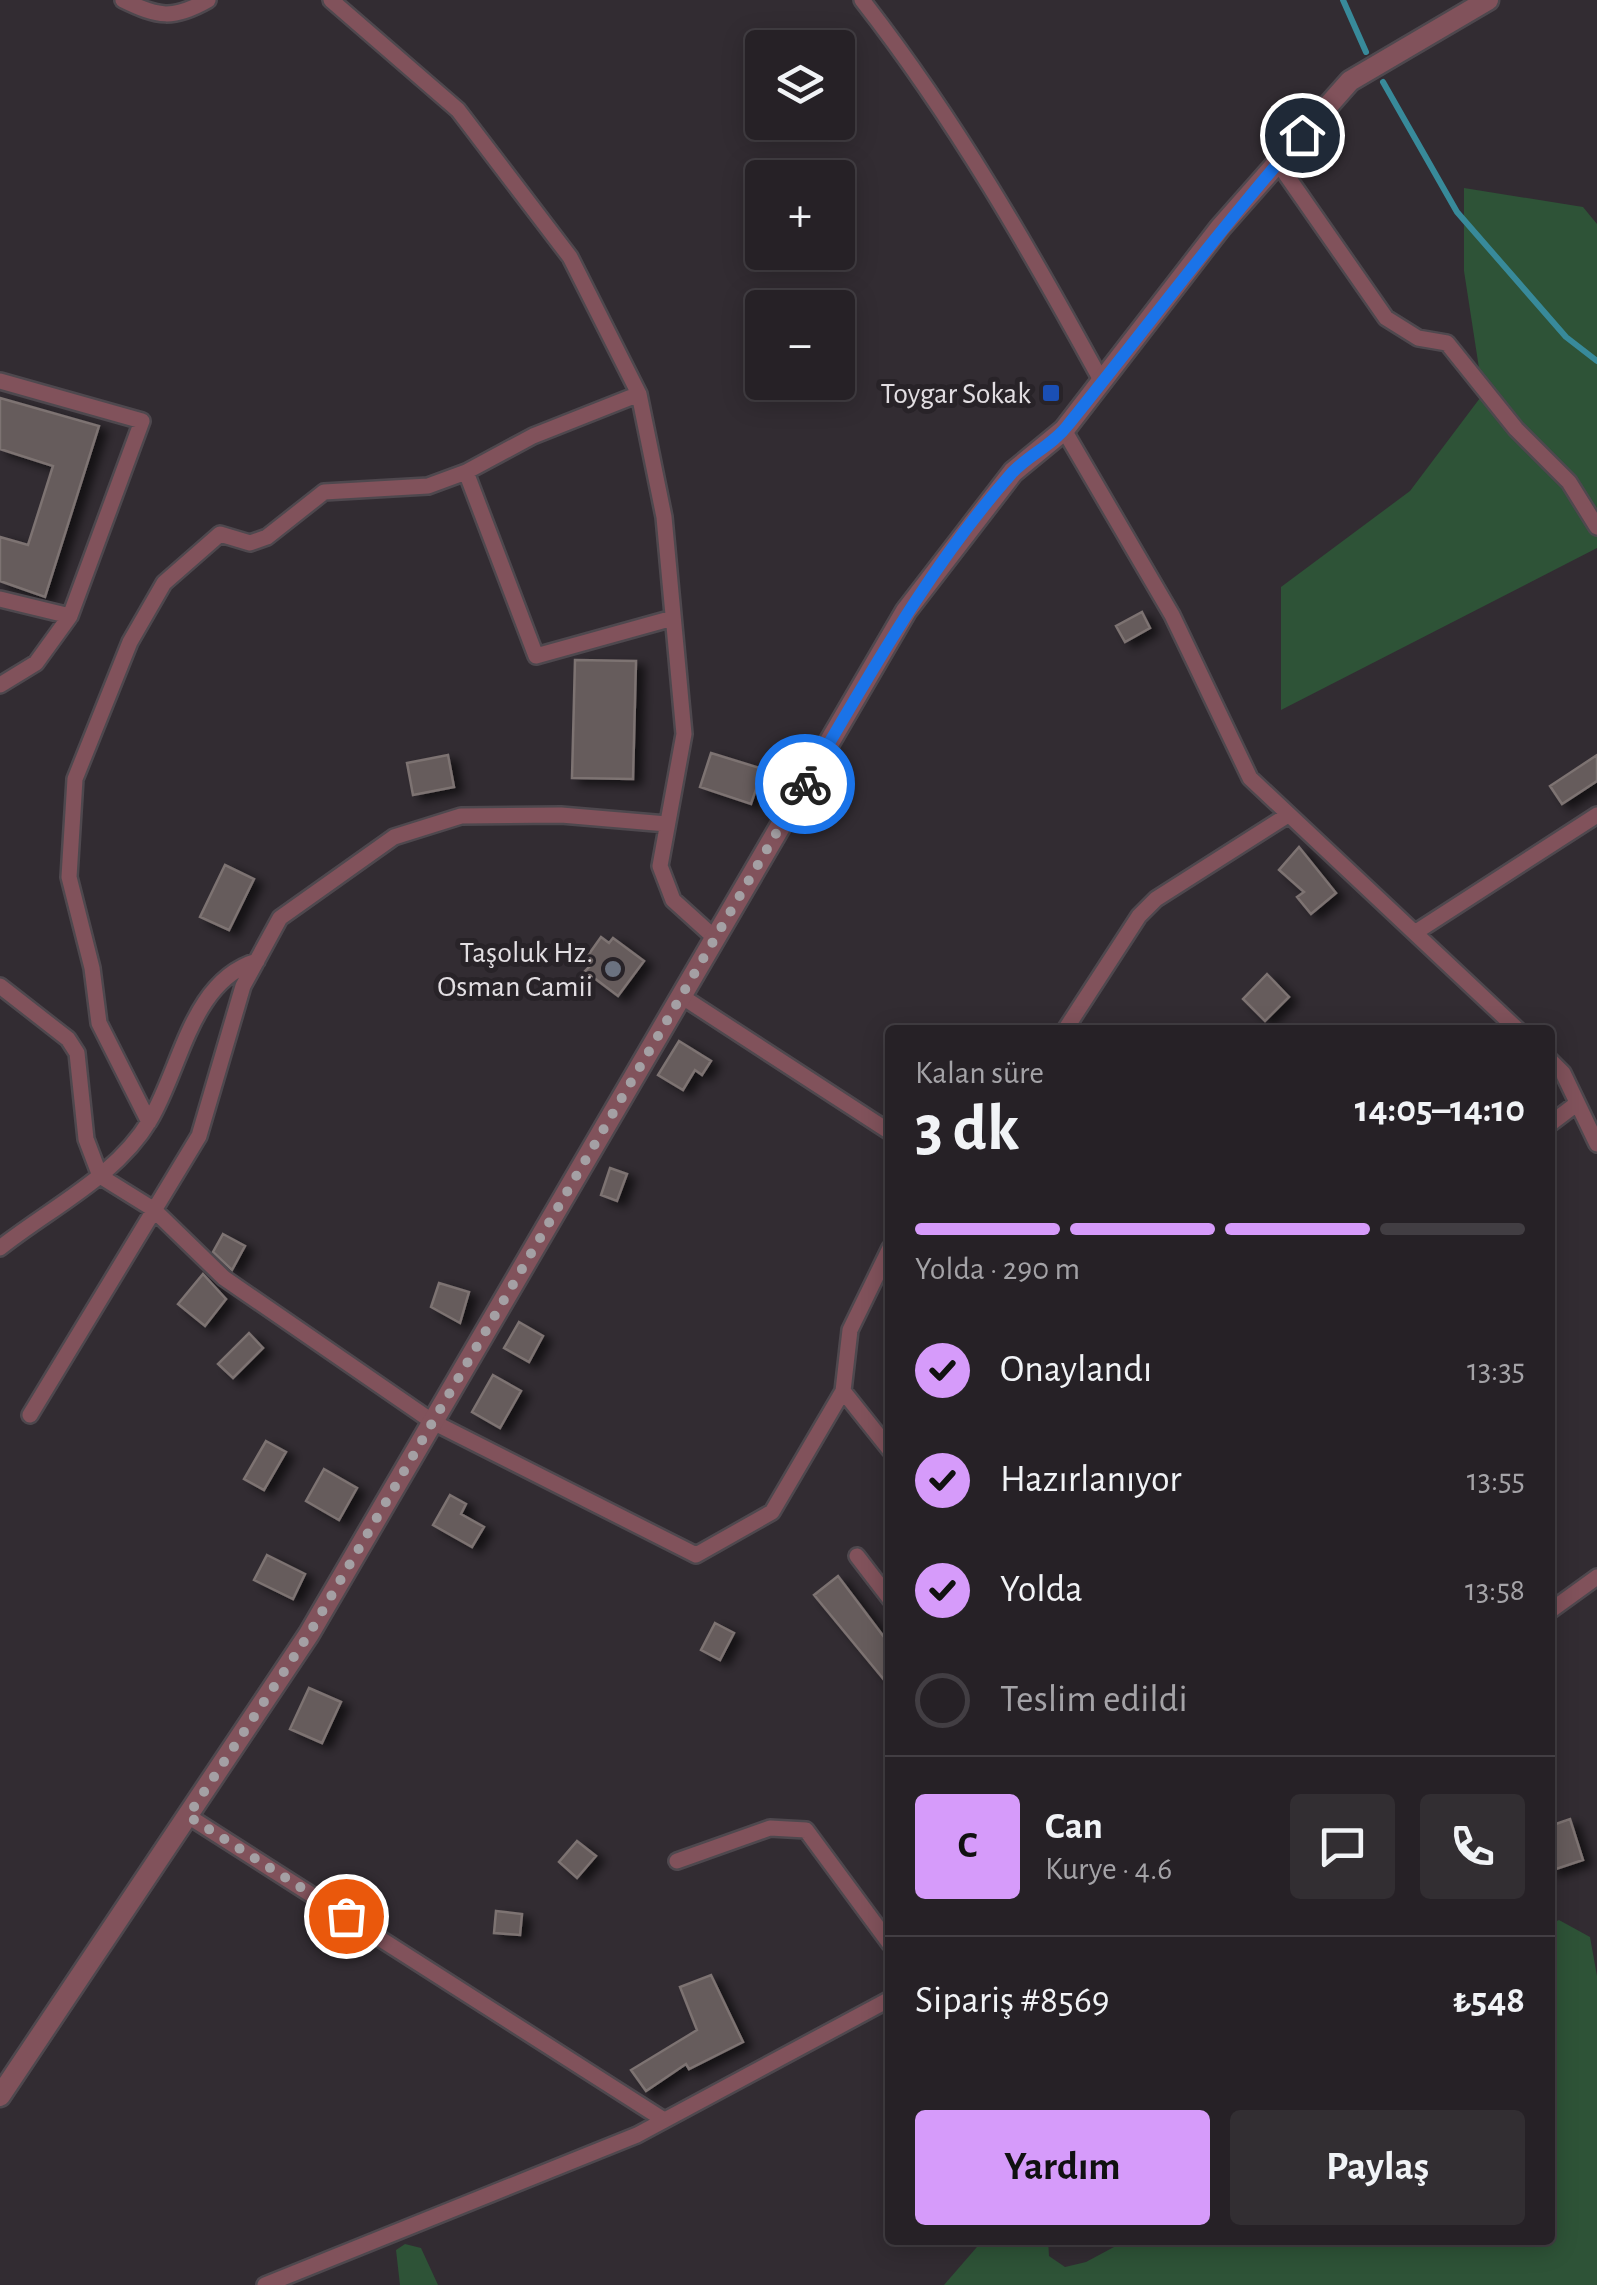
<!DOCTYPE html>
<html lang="tr">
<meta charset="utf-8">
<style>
:root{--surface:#262126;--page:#322e32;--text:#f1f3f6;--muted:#a4a3a7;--line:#423e43;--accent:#d69bfa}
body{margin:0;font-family:"Alegreya Sans",sans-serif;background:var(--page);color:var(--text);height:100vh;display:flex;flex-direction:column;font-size:38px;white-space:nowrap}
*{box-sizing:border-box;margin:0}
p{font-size:32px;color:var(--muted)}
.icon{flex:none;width:55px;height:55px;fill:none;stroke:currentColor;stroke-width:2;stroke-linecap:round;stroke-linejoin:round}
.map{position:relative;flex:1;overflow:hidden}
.panel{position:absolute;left:885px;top:1025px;width:670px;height:1220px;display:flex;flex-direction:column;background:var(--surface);border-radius:10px;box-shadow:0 5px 25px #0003,0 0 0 2px var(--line)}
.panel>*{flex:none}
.tools{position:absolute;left:745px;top:30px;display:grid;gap:20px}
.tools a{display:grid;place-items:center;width:110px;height:110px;border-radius:10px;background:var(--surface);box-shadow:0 5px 25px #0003,0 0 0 2px var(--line);font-size:50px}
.pin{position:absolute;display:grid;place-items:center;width:85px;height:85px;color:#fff;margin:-42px;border:5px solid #fff;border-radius:50%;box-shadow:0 2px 10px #0007}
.courier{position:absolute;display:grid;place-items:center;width:100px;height:100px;margin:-50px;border:8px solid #1a73e8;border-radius:50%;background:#fff;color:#222;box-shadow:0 2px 12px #0007}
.summary em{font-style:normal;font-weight:700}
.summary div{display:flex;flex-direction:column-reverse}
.summary{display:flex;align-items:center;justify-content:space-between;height:170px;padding:0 30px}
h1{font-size:65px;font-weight:700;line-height:75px}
.bar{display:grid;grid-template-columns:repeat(4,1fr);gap:15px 10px;align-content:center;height:120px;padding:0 30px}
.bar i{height:12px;border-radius:8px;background:var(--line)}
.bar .active{background:var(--accent)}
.bar p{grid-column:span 4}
.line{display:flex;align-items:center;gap:25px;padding:0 30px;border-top:2px solid var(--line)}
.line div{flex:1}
.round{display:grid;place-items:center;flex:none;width:105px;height:105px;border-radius:10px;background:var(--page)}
ol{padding:0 30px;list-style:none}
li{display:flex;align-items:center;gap:30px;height:110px}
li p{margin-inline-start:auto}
li .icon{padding:10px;border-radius:50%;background:var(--accent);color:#111;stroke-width:4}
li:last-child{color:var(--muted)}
li i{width:55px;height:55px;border:5px solid var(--line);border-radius:50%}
.button{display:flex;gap:20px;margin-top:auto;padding:20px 30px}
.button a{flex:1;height:115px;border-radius:10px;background:var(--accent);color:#111;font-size:40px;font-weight:700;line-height:115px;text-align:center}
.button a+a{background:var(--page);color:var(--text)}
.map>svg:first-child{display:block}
.green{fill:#2e5337}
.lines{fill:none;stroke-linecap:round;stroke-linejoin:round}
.stream{stroke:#388a9a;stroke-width:6}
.building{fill:#665c5b;stroke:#7d7372;stroke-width:2.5;filter:url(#shadow)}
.minor-casing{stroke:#4e484e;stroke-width:20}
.tertiary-casing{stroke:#4e484e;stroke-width:25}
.minor{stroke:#81525b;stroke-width:15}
.tertiary{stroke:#81525b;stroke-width:20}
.done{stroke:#a4a0a4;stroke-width:10;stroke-dasharray:0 18}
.route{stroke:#1a73e8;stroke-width:12}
.transit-dot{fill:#1a4fb4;stroke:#282328;stroke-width:4}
.worship-dot{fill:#6b7280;stroke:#282328;stroke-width:4}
.labels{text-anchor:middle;stroke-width:10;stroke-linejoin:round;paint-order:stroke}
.poi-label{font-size:30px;fill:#e2dee2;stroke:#282328;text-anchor:end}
</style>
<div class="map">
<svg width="1597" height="2285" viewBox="0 0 1597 2285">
<defs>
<filter id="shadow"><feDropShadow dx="8" dy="5" stdDeviation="5" flood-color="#0009"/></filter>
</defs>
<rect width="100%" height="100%" fill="#322c32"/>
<path class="green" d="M 1464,188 L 1583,207 L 1597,224 L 1597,548 L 1281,710 L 1281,587 L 1410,491 L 1483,394 L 1464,271 Z
M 1559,1920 L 1590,1937 L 1597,1976 L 1597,2285 L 944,2285 L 983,2240 L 1048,2240 L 1049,2256 L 1065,2267 L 1086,2262 L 1127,2240 L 1550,2240 L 1550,1924 Z
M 405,2244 L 421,2248 L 438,2285 L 400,2285 L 396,2250 Z"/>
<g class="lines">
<path class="stream" d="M 1343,0 L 1366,52
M 1383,82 L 1457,212 L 1566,337 L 1597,361"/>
</g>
<path class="building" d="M 0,398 L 99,426 L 45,597 L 0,581 L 0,537 L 28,545 L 53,466 L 0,449 Z
M 1142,612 L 1150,628 L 1125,642 L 1116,626 Z
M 575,660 L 636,661 L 633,779 L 572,778 Z
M 711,753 L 763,769 L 751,804 L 700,787 Z
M 448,755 L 454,787 L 413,795 L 407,763 Z
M 1597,755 L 1597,781 L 1562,804 L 1550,786 Z
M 1299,847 L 1336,893 L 1311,914 L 1297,897 L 1304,892 L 1279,870 Z
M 225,865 L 254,879 L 229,930 L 200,917 Z
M 601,937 L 609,943 L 613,938 L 644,961 L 618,996 L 585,971 L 590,966 L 584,961 Z
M 1267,974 L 1289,997 L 1265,1021 L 1243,999 Z
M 679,1041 L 711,1061 L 702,1075 L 695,1070 L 683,1090 L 658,1075 Z
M 610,1168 L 627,1174 L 617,1201 L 601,1195 Z
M 223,1234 L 245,1246 L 232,1270 L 213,1252 Z
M 203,1274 L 226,1299 L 205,1326 L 178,1304 Z
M 439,1283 L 469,1292 L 460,1323 L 431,1307 Z
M 519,1322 L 543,1336 L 529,1362 L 504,1348 Z
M 249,1333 L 263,1348 L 233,1378 L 218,1364 Z
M 493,1375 L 521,1391 L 500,1428 L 472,1412 Z
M 266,1441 L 286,1452 L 264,1490 L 244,1479 Z
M 324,1469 L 357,1488 L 339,1520 L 306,1501 Z
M 450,1495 L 466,1504 L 461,1514 L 484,1527 L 472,1547 L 433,1525 Z
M 267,1555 L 305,1574 L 293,1599 L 254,1580 Z
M 838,1576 L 890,1645 L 890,1687 L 814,1595 Z
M 715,1623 L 734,1633 L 720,1660 L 701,1650 Z
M 309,1688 L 341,1702 L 322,1743 L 290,1729 Z
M 1570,1819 L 1583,1860 L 1550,1871 L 1550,1826 Z
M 577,1841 L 596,1856 L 577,1878 L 559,1862 Z
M 496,1911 L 522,1914 L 520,1935 L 494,1933 Z
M 711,1975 L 743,2042 L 689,2069 L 686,2064 L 646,2091 L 631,2070 L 697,2030 L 680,1987 Z"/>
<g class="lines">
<g class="minor-casing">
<path id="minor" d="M 123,0 C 158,17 173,20 208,0
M 331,0 L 458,110 L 570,257 L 639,394 L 664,517 L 684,734 L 660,866 L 673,900 L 715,938
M 862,0 C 955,119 1030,250 1102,382
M 1278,163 L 1386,318 L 1418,338 L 1447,343 L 1516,429 L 1569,482 L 1597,527
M 0,381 L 142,421 L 70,616 L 36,663 L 0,685
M 1064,430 L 1172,615 L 1250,778 L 1518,1030
M 466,472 L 536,656 L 673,618
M 0,599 L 70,616
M 1416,932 L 1597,815
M 0,986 L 68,1039 L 77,1053 L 86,1139 L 100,1176 L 153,1209 L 224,1278 L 433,1422 L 696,1555 L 772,1512 L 843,1391 L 850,1330 L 890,1248
M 681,996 L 890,1132
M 1065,1030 L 1139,916 L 1156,899 L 1288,815
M 1550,1060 L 1563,1073 L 1597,1144
M 149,1122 L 99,1023 L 92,968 L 69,877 L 75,779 L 130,642 L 164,583 L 220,534 L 250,543 L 267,537 L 324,492 L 428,486 L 466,472 L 533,436 L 639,394
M 1550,1124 L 1575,1105
M 0,1248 C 50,1208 116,1177 150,1120 C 182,1066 191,981 257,961
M 843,1391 L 890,1450
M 30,1415 L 199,1136 L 243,986 L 280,918 L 394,837 L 461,816 L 561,815 L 667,824
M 857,1556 L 890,1599
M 1550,1611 L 1597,1577
M 188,1816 L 664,2120
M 677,1861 L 770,1828 L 806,1830 L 890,1944
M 265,2285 L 637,2135 L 890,1999"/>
</g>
<g class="tertiary-casing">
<path id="tertiary" d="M 0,2096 L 309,1634 L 906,611 L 1013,472 L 1064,430 L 1220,228 L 1350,81 L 1488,0"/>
</g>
<use href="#minor" class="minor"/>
<use href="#tertiary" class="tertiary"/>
</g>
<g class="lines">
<path class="done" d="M 346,1916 L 188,1816 L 309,1634 L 805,784"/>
<path class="route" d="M 805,784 C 868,678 928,568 1011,474 C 1027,456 1053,445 1068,425 C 1146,328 1220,229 1302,135"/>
</g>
<rect class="transit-dot" x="1041" y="383" width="20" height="20" rx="5"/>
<circle class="worship-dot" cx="613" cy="969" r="10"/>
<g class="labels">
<g class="poi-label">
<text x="1031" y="403">Toygar Sokak</text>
<text x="593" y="962">Taşoluk Hz.<tspan x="593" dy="34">Osman Camii</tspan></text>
</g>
</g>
</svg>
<div class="tools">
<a><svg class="icon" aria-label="layers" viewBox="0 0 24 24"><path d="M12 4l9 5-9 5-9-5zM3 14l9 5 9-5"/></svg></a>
<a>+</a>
<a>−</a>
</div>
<div class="pin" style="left:346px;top:1916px;background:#ea580c"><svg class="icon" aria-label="bag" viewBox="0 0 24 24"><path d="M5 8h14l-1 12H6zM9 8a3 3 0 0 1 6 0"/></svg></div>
<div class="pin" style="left:1302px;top:135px;background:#1f2937"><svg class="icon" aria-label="home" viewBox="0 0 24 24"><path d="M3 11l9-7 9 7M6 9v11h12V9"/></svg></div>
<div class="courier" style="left:805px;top:784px"><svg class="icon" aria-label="bike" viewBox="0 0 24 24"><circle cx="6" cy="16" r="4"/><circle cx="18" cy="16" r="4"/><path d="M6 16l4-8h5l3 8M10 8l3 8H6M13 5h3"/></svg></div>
<section class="panel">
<div class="summary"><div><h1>3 dk</h1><p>Kalan süre</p></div><em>14:05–14:10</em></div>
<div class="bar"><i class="active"></i><i class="active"></i><i class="active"></i><i></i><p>Yolda · 290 m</p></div>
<ol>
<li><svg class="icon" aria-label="check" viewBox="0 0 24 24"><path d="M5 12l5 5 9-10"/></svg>Onaylandı<p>13:35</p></li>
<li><svg class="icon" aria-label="check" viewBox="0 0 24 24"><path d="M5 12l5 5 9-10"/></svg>Hazırlanıyor<p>13:55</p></li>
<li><svg class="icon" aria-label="check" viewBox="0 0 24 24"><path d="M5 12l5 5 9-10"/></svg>Yolda<p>13:58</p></li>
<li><i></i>Teslim edildi</li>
</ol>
<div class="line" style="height:180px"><b class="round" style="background:var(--accent);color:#111">C</b><div><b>Can</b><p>Kurye · 4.6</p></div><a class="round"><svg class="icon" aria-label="chat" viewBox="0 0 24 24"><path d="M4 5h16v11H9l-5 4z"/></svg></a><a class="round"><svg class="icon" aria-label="phone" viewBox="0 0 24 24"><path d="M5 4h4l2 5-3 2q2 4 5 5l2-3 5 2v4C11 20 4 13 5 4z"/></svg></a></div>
<div class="line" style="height:130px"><div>Sipariş #8569</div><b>₺548</b></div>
<div class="button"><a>Yardım</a><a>Paylaş</a></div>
</section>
</div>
